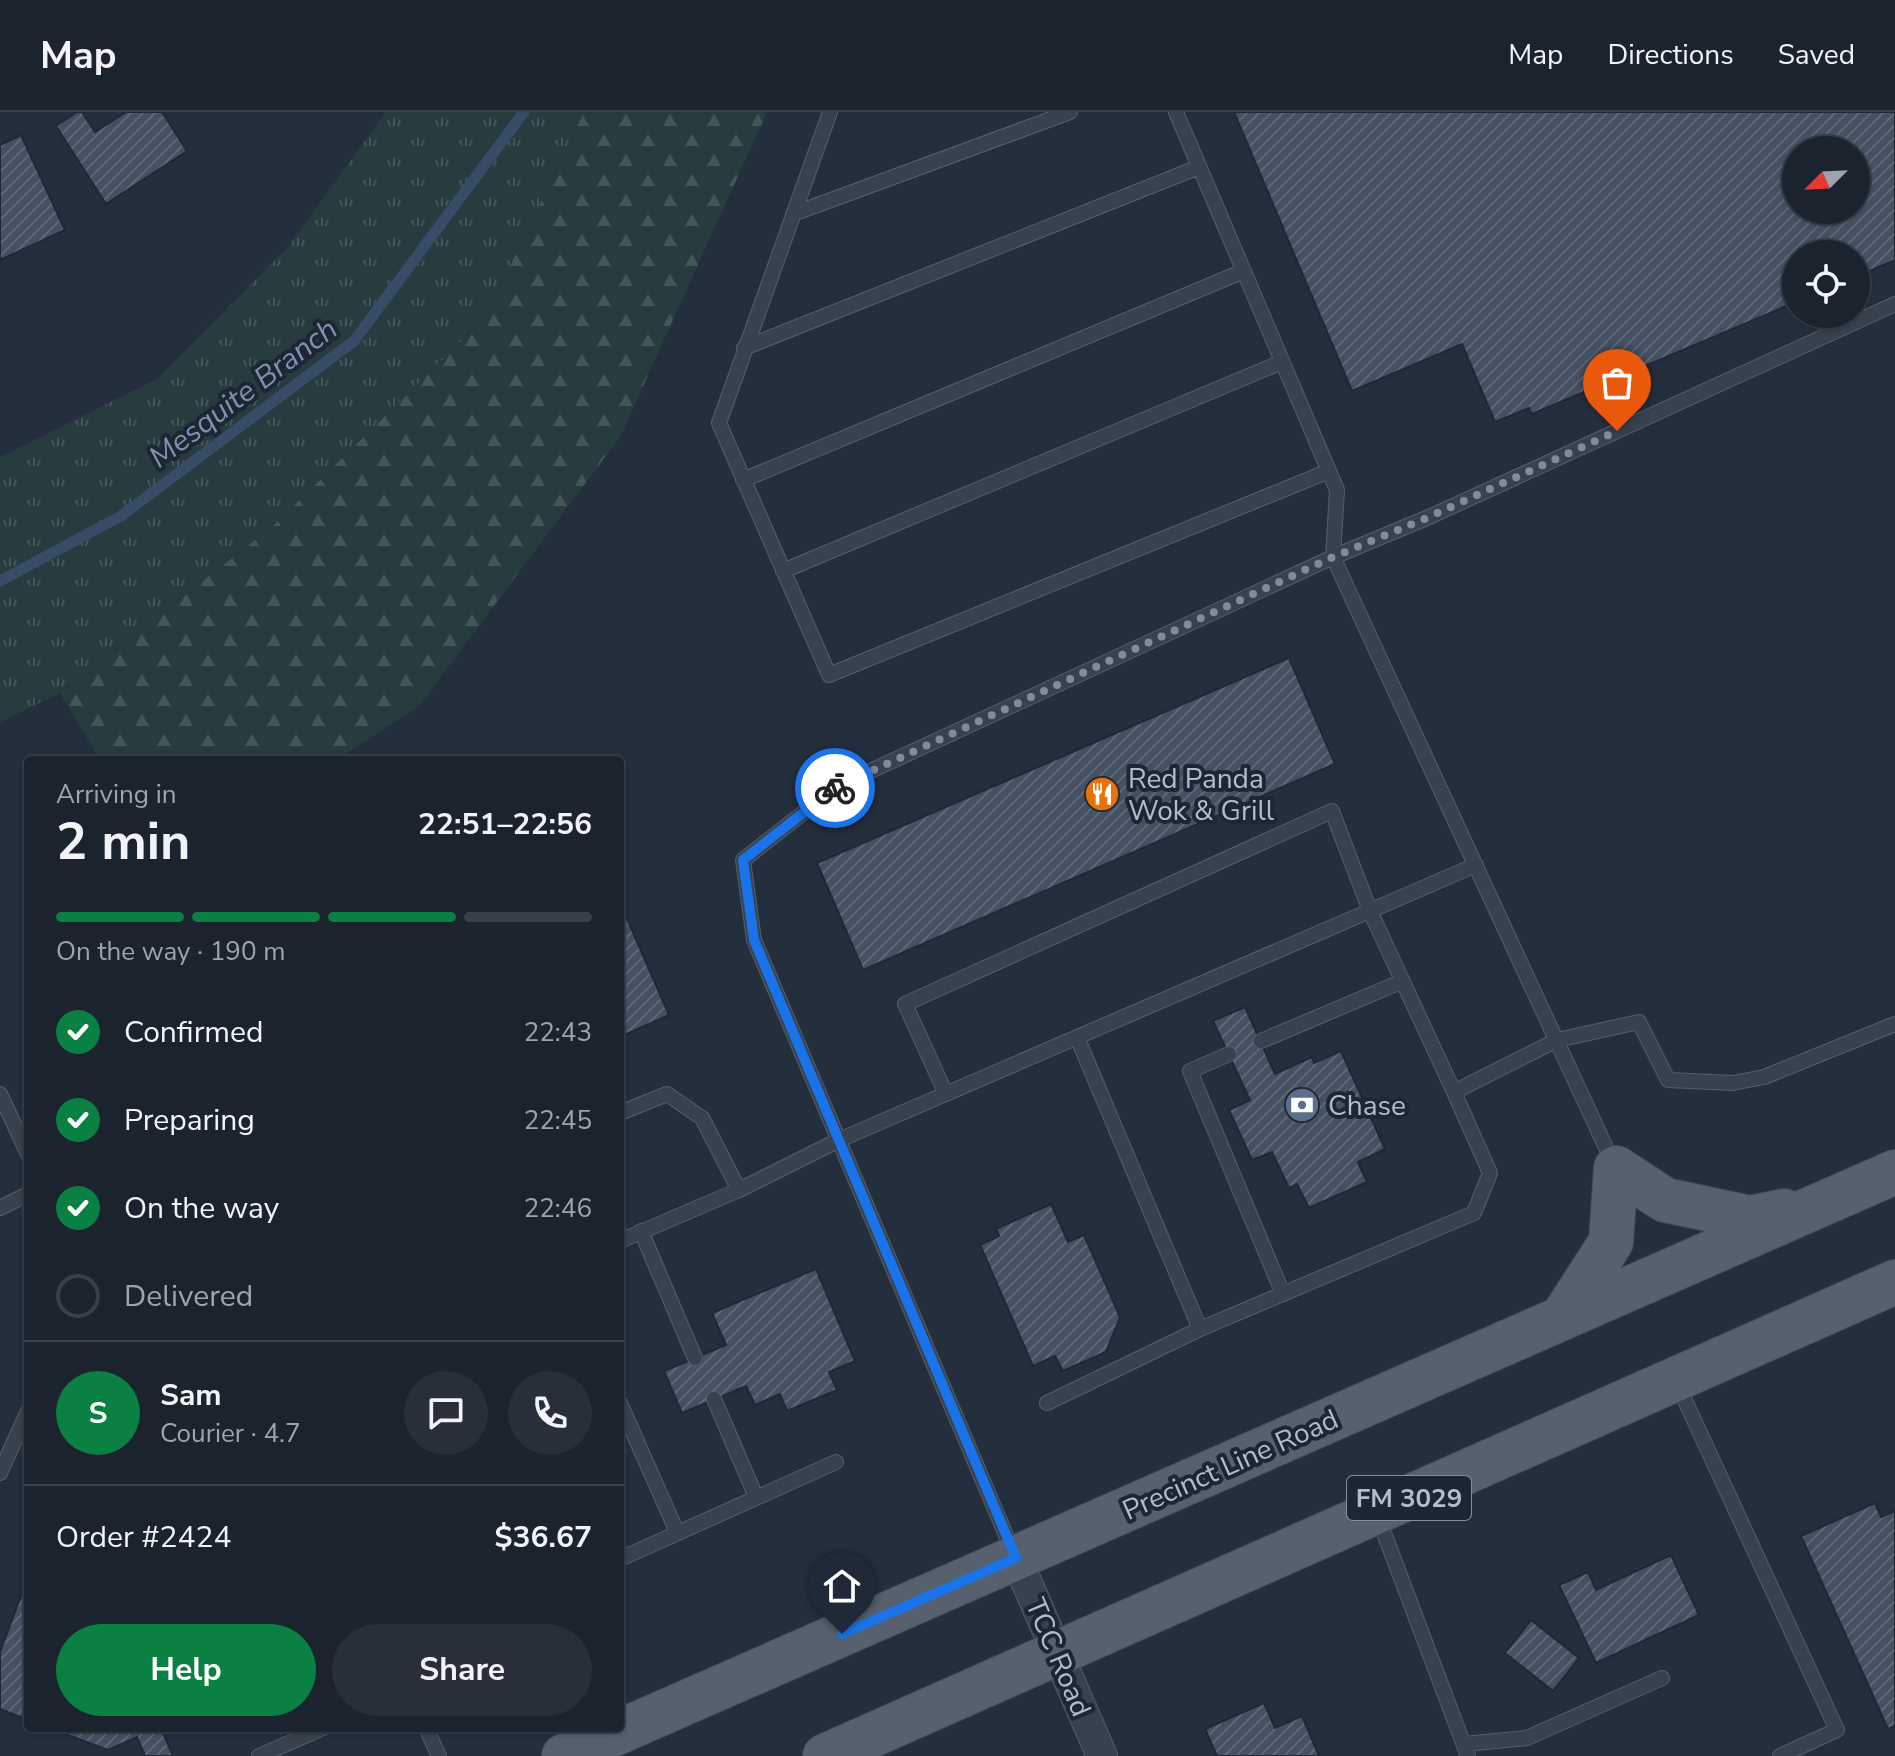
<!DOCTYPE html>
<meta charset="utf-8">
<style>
:root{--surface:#1b232e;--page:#282f3a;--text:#f1f3f6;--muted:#a0a4aa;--line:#39404a;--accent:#0b8043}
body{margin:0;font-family:"Nunito Sans",sans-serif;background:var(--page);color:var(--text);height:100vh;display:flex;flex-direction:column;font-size:30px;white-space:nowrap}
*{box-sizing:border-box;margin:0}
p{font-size:26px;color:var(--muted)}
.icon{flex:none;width:44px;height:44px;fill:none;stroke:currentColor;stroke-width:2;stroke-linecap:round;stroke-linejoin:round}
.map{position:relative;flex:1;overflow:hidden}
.panel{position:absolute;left:24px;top:644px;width:600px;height:976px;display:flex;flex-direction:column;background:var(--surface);border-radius:8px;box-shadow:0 2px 6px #0004,0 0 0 2px var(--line)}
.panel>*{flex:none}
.needle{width:52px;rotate:246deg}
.controls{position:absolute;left:1782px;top:24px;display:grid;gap:16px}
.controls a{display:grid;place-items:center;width:88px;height:88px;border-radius:50%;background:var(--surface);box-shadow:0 2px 6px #0004,0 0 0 2px var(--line);font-size:40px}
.pin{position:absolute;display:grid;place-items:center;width:68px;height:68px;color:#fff;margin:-82px -34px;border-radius:50% 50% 50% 0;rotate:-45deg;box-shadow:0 0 8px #0007}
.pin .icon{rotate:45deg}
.courier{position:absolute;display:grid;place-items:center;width:80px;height:80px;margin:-40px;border:6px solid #1a73e8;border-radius:50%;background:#fff;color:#222;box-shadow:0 2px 10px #0007}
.summary em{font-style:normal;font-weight:700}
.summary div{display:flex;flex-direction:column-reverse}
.summary{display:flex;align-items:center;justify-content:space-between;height:136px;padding:0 32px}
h1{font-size:52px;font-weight:700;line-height:60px}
.bar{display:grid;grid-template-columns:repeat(4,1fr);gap:12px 8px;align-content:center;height:96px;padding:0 32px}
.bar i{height:10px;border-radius:6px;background:var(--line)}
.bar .selected{background:var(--accent)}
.bar p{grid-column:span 4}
.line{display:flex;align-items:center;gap:20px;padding:0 32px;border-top:2px solid var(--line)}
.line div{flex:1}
.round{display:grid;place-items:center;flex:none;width:84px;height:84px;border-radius:42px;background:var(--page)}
ol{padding:0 32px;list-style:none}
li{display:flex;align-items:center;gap:24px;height:88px}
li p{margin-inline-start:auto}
li .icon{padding:8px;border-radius:50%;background:var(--accent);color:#fff;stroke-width:4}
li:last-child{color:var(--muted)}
li i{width:44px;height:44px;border:4px solid var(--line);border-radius:50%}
.button{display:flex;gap:16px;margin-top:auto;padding:16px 32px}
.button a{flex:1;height:92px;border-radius:48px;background:var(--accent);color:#fff;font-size:32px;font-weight:700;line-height:92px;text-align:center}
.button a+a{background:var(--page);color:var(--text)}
header{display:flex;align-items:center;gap:48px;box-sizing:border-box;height:112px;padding:0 40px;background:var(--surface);border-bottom:2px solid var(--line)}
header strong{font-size:38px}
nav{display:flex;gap:44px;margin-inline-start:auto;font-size:28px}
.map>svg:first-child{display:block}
.grass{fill:url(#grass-tufts)}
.forest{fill:url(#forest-firs)}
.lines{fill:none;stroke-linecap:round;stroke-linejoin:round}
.stream{stroke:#394c67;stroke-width:11}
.building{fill:url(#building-hatch);stroke:#1f2835;stroke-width:2;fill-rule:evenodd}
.service-casing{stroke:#565f6c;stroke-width:16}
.minor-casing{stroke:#565f6c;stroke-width:32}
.primary-casing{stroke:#414a57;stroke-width:46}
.service{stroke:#38414e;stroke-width:14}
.minor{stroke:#38414e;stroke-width:30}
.primary{stroke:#56606e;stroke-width:44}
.done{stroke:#828b98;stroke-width:8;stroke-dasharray:0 14.4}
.route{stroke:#1a73e8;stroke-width:10}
.labels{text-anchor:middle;stroke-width:8;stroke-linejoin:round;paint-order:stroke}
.shield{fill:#1d2633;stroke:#878f9c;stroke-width:2}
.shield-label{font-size:26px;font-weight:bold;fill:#b4bcc9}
.poi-label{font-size:28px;fill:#b4bcc9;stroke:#1d2633;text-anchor:start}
.street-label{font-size:28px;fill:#b4bcc9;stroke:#1d2633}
.water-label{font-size:30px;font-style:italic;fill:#7c92b1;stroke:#1d2633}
</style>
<header>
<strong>Map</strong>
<nav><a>Map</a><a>Directions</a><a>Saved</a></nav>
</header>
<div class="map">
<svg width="1895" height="1644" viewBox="0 0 1895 1644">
<defs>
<pattern id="grass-tufts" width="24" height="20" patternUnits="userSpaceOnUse" patternTransform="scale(2)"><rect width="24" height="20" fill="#263c3f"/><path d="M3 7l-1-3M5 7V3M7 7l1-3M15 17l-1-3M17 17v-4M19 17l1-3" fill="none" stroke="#435659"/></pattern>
<pattern id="forest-firs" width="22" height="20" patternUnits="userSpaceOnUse" patternTransform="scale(2)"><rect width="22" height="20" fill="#263c3f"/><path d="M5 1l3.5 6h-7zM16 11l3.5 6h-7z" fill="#435659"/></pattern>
<pattern id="building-hatch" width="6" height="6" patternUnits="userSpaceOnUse" patternTransform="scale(2)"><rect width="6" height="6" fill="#455162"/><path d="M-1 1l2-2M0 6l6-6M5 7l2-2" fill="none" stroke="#5d6877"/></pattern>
</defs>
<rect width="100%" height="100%" fill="#242f3e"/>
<path class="grass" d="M 386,0 L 584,0 L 486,205 L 273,414 L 60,581 L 0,610 L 0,345 L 157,267 L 287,136 Z"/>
<path class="forest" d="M 584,0 L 767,0 L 620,325 L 419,594 L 336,648 L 100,648 L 60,581 L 273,414 L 486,205 Z"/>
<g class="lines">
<path class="stream" d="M 0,469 L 121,404 L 354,229 L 524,0"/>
</g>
<path class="building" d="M 77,0 L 82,0 L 95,20 L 126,0 L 162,0 L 187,39 L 106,92 L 56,14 Z
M 1234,0 L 1895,0 L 1895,148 L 1856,165 L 1856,142 L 1796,142 L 1796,190 L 1532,302 L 1529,296 L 1495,310 L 1462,232 L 1352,279 ZM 1796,38 L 1856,38 L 1856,98 L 1796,98 Z
M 21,23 L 65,118 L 0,148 L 0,33 Z
M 1289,546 L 1335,652 L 863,858 L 817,751 Z
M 625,802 L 669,903 L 620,925 L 620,804 Z
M 1245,895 L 1275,962 L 1312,945 L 1314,951 L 1341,939 L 1385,1037 L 1358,1050 L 1367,1070 L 1309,1096 L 1297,1072 L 1289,1076 L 1272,1040 L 1252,1048 L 1229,998 L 1250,988 L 1213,909 Z
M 1051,1092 L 1068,1130 L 1084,1123 L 1120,1205 L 1106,1240 L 1063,1259 L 1055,1244 L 1033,1254 L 980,1133 L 999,1124 L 996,1117 Z
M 816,1157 L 855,1249 L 829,1260 L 837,1278 L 787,1299 L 780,1282 L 755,1293 L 746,1274 L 682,1301 L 664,1259 L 726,1233 L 712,1201 Z
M 1875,1391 L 1881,1405 L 1895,1399 L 1895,1614 L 1888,1617 L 1801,1424 Z
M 1671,1443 L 1699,1503 L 1596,1551 L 1559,1473 L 1588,1460 L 1596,1478 Z
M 28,1465 L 28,1608 L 0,1597 L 0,1540 Z
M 1531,1508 L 1579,1546 L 1553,1579 L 1505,1541 Z
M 1264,1591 L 1275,1616 L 1302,1604 L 1319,1644 L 1217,1644 L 1205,1617 Z
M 49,1616 L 161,1616 L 173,1644 L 145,1644 L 137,1625 L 108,1638 Z"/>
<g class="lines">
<g class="service-casing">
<path id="service" d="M 830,0 L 719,311 L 829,563 L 1329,359
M 1176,0 L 1337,378 L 1333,445 L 1614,1053
M 793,102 L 1070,0
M 744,236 L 1199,55
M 743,368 L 1244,159
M 783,459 L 1282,250
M 1077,925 L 1200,1217 L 1474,1101 L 1490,1061 L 1454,980 L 1557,928 L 1639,910 L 1668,968 L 1733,971 L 1764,965 L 1895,912
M 1261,929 L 1403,869
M 1229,942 L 1190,959 L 1283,1182
M 0,982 L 28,1042
M 946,982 L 905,892 L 1332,699 L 1370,799 L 1454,980
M 620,1001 L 667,982 L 702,1006 L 739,1078 L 620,1129
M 739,1078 L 839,1028 L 1476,753
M 0,1096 L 28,1082
M 641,1119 L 695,1246
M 1677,1271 L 1837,1618 L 1780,1644
M 714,1287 L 756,1385
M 620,1291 L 677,1420
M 1047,1291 L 1200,1217
M 0,1361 L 28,1299
M 1378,1405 L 1468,1644
M 1014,1442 L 754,828 L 743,748 L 836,675 L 1333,445 L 1429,405 L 1895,192
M 620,1447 L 836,1350
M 426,1616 L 439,1644
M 1464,1632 L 1527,1626 L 1662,1566
M 259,1644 L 323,1616"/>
</g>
<g class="minor-casing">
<path id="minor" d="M 1016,1446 L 1102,1644"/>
</g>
<g class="primary-casing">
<path id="primary" d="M 1562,1206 L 1611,1130 L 1616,1056 L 1665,1088 L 1750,1106 L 1784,1099
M 564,1644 L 1895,1060
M 825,1644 L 1895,1170"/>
</g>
<use href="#service" class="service"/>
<use href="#minor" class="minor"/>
<use href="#primary" class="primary"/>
</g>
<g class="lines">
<path class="done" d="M 835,676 L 1333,445 L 1429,405 L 1617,319"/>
<path class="route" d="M 835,676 L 743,748 L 754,828 L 1016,1446 L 842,1522"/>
</g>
<defs>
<g id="restaurant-disc" transform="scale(1.8)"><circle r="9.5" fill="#e8710a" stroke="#1d2633"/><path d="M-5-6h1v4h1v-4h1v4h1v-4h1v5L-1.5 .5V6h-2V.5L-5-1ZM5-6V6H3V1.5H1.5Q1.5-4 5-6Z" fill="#fff"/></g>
<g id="bank-disc" transform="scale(1.8)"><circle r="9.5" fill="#5c6f8a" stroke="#1d2633"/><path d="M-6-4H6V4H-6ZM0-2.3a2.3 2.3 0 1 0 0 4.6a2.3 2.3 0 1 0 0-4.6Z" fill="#fff"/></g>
</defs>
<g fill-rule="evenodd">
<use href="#restaurant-disc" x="1102" y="682"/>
<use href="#bank-disc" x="1302" y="993"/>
</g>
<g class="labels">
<rect class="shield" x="1347" y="1364" width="124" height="44" rx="6"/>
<g class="shield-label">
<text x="1409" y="1395">FM 3029</text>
</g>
<g class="poi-label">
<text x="1128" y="676">Red Panda<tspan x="1128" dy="32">Wok &amp; Grill</tspan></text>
<text x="1328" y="1003">Chase</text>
</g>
<g class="street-label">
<text transform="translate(1230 1352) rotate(-24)" y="10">Precinct Line Road</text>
<text transform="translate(1059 1545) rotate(67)" y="10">TCC Road</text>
</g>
<g class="water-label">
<text transform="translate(243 281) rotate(-37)" y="10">Mesquite Branch</text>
</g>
</g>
</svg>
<div class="controls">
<a><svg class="needle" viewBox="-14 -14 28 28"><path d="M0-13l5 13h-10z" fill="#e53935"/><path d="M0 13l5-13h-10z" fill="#a0a4aa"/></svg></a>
<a><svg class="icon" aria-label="locate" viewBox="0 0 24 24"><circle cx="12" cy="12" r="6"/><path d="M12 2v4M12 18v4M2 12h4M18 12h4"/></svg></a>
</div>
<div class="pin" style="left:1617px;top:319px;background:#ea580c"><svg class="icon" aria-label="bag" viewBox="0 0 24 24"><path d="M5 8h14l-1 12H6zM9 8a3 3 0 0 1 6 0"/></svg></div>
<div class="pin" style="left:842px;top:1522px;background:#1f2937"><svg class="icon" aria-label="home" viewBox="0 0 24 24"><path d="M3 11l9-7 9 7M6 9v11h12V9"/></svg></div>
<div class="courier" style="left:835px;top:676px"><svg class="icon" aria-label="bike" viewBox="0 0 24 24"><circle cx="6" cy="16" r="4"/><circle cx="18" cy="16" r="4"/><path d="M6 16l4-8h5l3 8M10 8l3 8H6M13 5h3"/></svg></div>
<section class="panel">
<div class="summary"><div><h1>2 min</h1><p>Arriving in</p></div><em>22:51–22:56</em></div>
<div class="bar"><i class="selected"></i><i class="selected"></i><i class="selected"></i><i></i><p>On the way · 190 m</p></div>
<ol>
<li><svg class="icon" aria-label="check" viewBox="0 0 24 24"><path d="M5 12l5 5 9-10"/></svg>Confirmed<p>22:43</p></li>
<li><svg class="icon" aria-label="check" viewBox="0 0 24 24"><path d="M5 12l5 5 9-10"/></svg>Preparing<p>22:45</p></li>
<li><svg class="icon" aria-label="check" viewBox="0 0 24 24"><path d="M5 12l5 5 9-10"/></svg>On the way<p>22:46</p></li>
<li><i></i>Delivered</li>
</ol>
<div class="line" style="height:144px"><b class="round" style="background:var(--accent);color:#fff">S</b><div><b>Sam</b><p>Courier · 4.7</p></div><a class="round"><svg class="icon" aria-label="chat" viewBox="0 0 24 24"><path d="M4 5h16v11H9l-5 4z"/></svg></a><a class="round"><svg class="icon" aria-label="phone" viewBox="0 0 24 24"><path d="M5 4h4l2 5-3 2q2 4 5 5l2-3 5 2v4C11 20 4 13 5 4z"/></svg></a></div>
<div class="line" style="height:104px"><div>Order #2424</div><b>$36.67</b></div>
<div class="button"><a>Help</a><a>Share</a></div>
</section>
</div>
